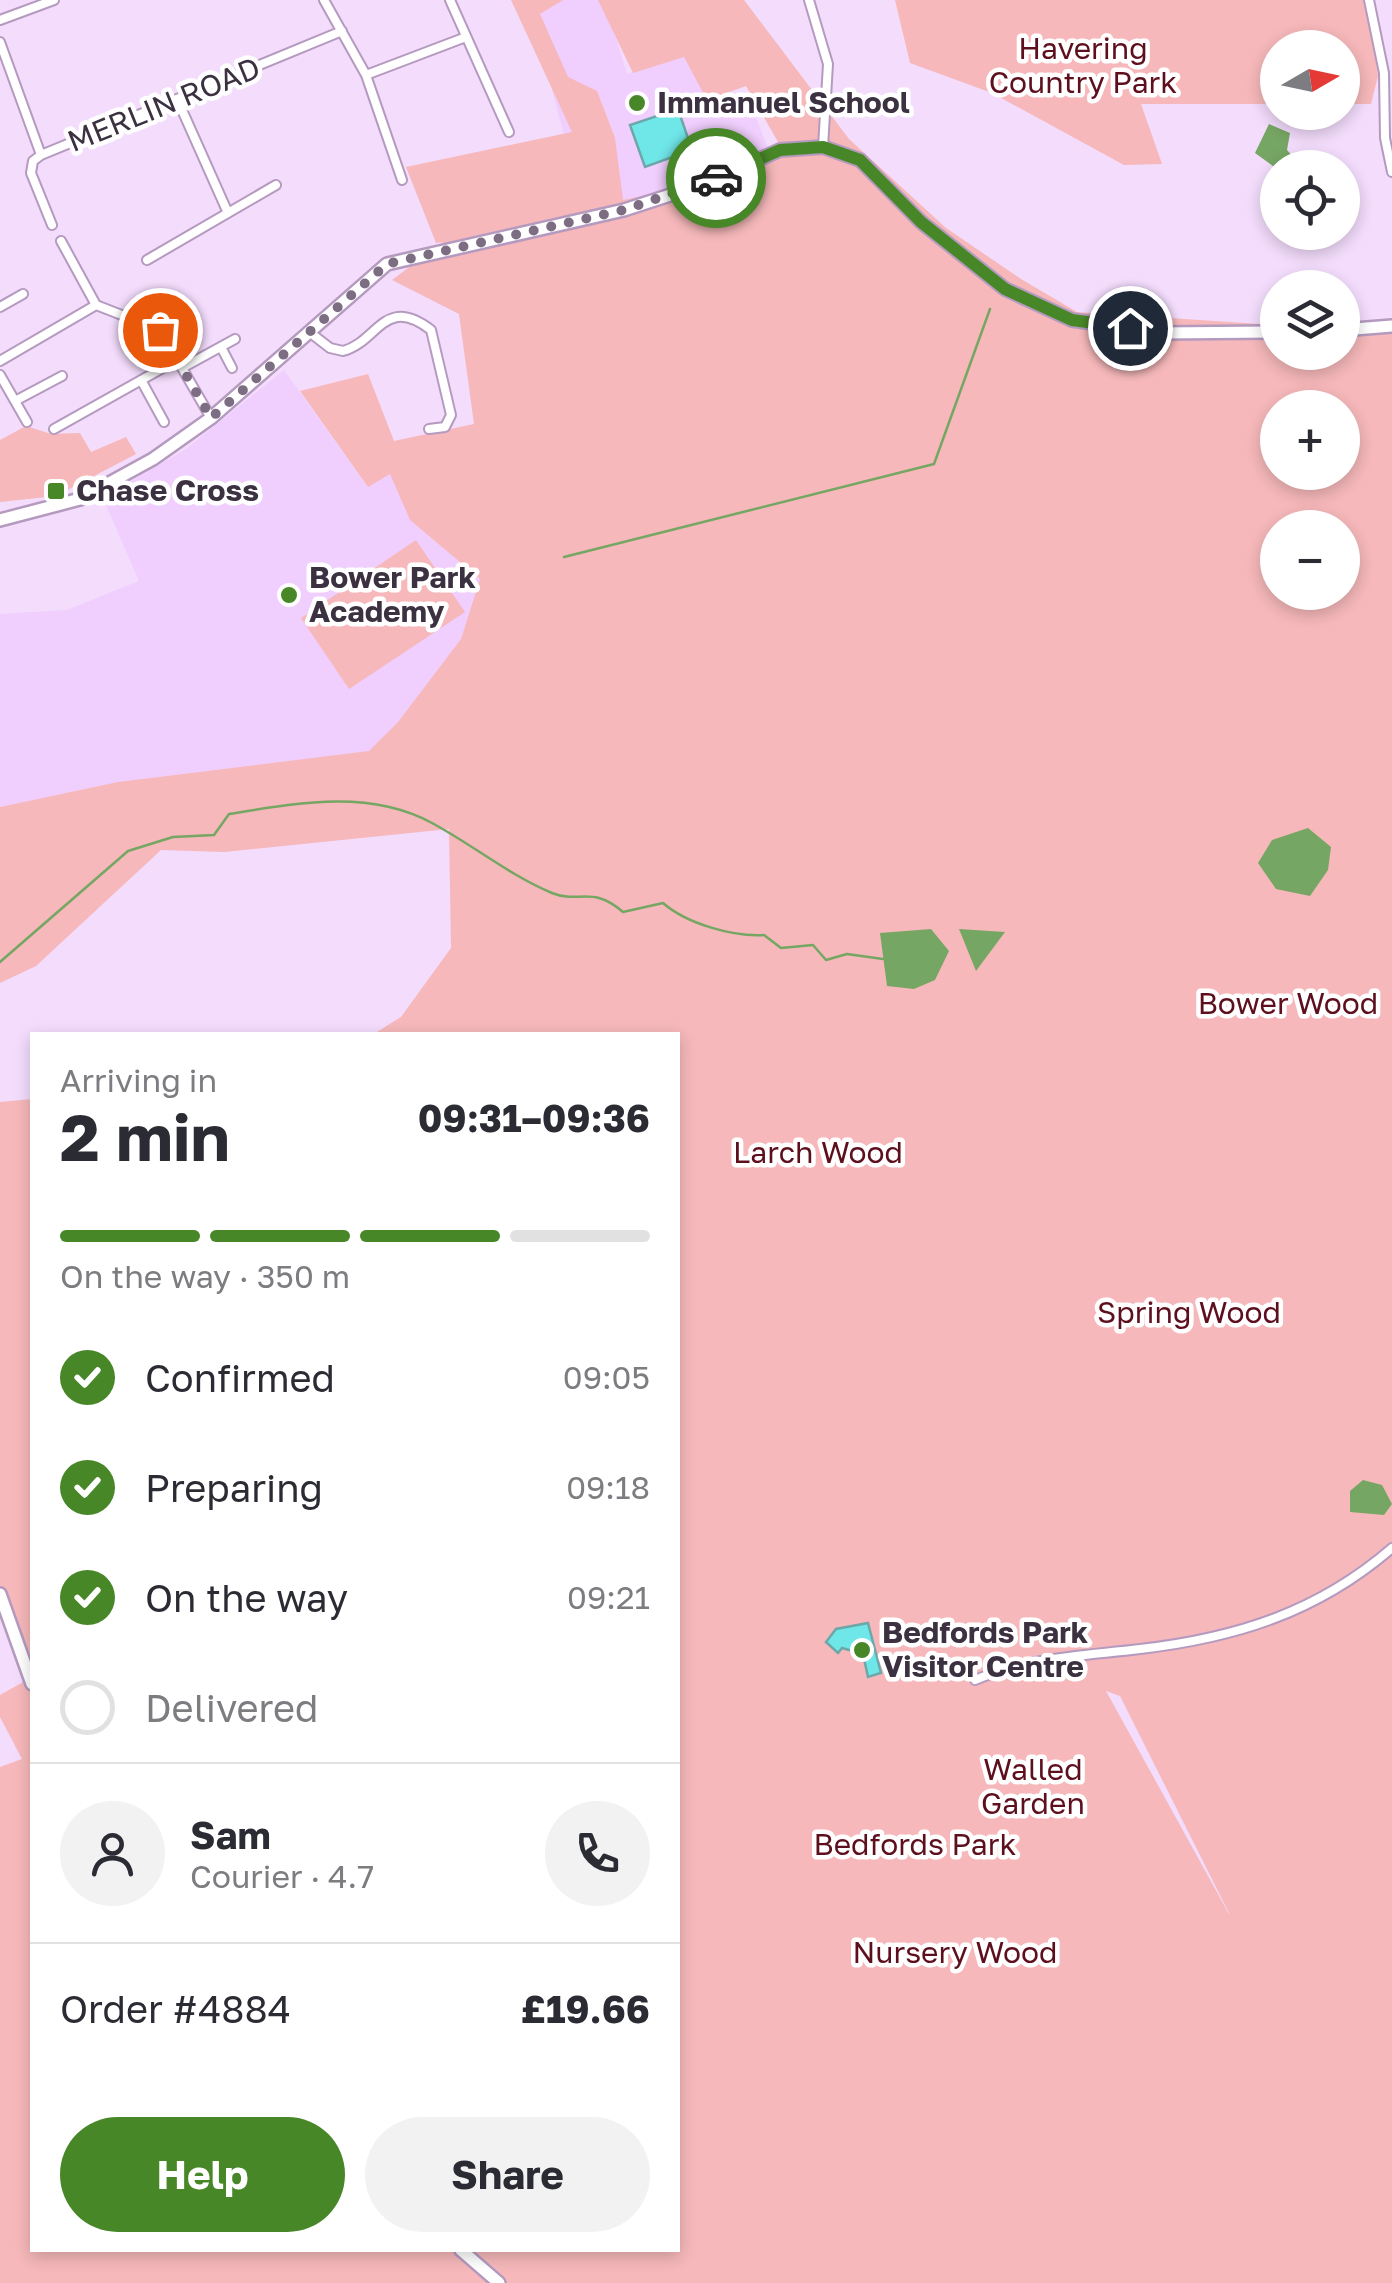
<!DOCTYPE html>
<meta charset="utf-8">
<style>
:root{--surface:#fff;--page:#f2f2f3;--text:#2b2b33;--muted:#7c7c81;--line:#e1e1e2;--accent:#488728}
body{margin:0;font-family:"Golos Text",sans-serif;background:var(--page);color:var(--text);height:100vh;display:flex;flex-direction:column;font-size:38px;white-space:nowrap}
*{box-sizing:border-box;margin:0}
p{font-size:32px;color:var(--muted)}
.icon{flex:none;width:55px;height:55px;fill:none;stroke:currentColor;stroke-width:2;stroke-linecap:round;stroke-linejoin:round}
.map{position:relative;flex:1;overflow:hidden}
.drawer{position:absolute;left:30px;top:1032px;width:650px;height:1220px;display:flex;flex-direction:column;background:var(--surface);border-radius:0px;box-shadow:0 5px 15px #0003}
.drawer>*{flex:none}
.needle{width:65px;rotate:81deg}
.tools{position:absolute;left:1260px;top:30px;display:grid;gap:20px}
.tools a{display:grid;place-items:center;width:100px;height:100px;border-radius:50%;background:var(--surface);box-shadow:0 5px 15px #0003;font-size:50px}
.pin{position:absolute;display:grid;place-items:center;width:85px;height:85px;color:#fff;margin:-42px;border:5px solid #fff;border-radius:50%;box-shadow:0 2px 10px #0007}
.courier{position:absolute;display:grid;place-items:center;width:100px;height:100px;margin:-50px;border:8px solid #488728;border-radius:50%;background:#fff;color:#222;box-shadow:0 2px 12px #0007}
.summary em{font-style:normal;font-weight:700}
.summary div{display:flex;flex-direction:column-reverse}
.summary{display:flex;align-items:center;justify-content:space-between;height:170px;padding:0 30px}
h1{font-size:65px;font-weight:700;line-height:75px}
.bar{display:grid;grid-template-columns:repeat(4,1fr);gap:15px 10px;align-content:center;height:120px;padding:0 30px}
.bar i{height:12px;border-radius:8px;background:var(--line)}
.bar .on{background:var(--accent)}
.bar p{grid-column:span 4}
.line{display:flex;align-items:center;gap:25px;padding:0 30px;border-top:2px solid var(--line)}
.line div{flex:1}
.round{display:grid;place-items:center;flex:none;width:105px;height:105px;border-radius:52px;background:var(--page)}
ol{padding:0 30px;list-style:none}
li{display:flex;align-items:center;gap:30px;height:110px}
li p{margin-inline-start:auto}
li .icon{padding:10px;border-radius:50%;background:var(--accent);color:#fff;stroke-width:4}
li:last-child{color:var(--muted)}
li i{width:55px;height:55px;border:5px solid var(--line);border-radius:50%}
.button{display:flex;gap:20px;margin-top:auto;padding:20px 30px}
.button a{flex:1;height:115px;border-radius:60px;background:var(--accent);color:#fff;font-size:40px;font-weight:700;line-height:115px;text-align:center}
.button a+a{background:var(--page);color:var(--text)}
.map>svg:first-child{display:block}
.built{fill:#f0cefd}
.green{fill:#f6b8ba;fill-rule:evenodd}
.water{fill:#76a663}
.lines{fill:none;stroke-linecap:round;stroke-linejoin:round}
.stream{stroke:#76a663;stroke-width:2.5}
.building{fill:#6fe6e8;stroke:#6ca8a9;stroke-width:2.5}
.street-casing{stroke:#b59abf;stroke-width:12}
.secondary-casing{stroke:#b59abf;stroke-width:16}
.street{stroke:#fff;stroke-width:8}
.secondary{stroke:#fff;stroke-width:11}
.done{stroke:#7c6d82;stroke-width:10;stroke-dasharray:0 18}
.route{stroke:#488728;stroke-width:12}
.poi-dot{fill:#488728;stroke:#fff;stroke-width:4}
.labels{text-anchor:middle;stroke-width:9;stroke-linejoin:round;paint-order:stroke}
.park-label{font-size:30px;fill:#5e0f1d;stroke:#fff}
.poi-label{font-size:30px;font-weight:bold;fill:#3c3140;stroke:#fff;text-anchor:start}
.street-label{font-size:30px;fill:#3c3140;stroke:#fff}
</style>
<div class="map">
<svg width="1392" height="2283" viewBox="0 0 1392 2283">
<rect width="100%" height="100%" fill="#f3dcfc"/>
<path class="built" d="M 557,0 L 604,0 L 627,74 L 694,51 L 718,107 L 747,96 L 768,148 L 613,211 L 564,135 L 546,67 L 520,13 Z
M 284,370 L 367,486 L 390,473 L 410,520 L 480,579 L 461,639 L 398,722 L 370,751 L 119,782 L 0,807 L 0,614 L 67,610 L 139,581 L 103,498 L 186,449 Z"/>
<path class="green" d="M 511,0 L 563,0 L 540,14 L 568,77 L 597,91 L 615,138 L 623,200 L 670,190 L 781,147 L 746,86 L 707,100 L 684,57 L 633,73 L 598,0 L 744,0 L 849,139 L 946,228 L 1021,279 L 1077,312 L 1277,325 L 1278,352 L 1342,352 L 1343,322 L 1392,319 L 1392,2283 L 0,2283 L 0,1767 L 22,1759 L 0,1717 L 0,1695 L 32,1677 L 32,2250 L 678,2250 L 678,1035 L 372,1035 L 401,1017 L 451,948 L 449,829 L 224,852 L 161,850 L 36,966 L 0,983 L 0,807 L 118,782 L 369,751 L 398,722 L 461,639 L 480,579 L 410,520 L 390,474 L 368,487 L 300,391 L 368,374 L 394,441 L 474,424 L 459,314 L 392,280 L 443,242 L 436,243 L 406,167 L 572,132 ZM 1278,408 L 1342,408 L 1342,472 L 1278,472 ZM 1278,528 L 1342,528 L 1342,592 L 1278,592 ZM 1106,1691 L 1120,1696 L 1230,1915 L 1229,1914 Z
M 895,0 L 1367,0 L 1378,76 L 1371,104 L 1343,104 L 1342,48 L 1278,48 L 1277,104 L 1141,104 L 1162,164 L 1124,165 L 992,93 L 910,63 Z
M 26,426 L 51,434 L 80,433 L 91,452 L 126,437 L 136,454 L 56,496 L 0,502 L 0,440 Z
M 416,540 L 465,612 L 349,689 L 301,618 Z
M 32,1099 L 32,1661 L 4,1610 L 0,1584 L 0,1102 Z"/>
<path class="water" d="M 1269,124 L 1290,133 L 1287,150 L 1302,167 L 1277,169 L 1255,153 Z
M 1308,828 L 1331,847 L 1328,870 L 1310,896 L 1276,889 L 1258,863 L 1272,840 Z
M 931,929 L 949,951 L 935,980 L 914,989 L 887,986 L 880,933 Z
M 959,929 L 1005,932 L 976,971 Z
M 1363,1480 L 1382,1485 L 1392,1504 L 1384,1515 L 1350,1512 L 1350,1491 Z"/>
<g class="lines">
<path class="stream" d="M 564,557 L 934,464 L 990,309
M 0,962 L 128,851 L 173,837 L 214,835 L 229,814 C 297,803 369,789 432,823 C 473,845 509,875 552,893 C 579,904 592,885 623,912 L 663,903 C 687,924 734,937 764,935 L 781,948 L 813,945 L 826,960 L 847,954 L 883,959"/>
</g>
<path class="building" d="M 678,109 L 692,150 L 645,167 L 630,125 Z
M 868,1623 L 881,1673 L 868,1677 L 863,1654 L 842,1648 L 838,1653 L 826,1642 L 836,1629 Z"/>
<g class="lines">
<g class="street-casing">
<path id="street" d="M 324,0 L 366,75 L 402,180
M 450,0 L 509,132
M 809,0 L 828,64 L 823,147
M 1369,0 L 1384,73 L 1385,138 L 1392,172
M 0,20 L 54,0
M 0,42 L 41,155
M 366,75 L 466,37
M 178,101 L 228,213
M 52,225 L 31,173 L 33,161 L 41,155 L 342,31
M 61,241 L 96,305 L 160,330 L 211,418
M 147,260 L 276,185
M 0,307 L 23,294
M 308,331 L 330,348 L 343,351 C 378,342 384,294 431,330 L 451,415 L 445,427 L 429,429
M 221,347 L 232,368
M 0,361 L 96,305
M 182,368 L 235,339
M 0,375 L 27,422
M 141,380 L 164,422
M 15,401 L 62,376
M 54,429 L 177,360
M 975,1680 C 1029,1657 1082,1656 1140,1649 C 1236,1638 1318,1612 1392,1548"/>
</g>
<g class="secondary-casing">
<path id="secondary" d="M 1342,330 L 1392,326
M 0,520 L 80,499 L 153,459 L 211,418 L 387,264 L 624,210 L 698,186 L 780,150 L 823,147 L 860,160 L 921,222 L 1005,289 L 1072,320 L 1160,333 L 1278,332
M 0,1594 L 32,1684
M 461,2250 L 499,2283"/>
</g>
<use href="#street" class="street"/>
<use href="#secondary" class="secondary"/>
</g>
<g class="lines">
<path class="done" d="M 160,330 L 211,418 L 387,264 L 624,210 L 716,178"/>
<path class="route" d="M 716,178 L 780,150 L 823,147 L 860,160 L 921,222 L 1005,289 L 1072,320 L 1130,328"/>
</g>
<g class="poi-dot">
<circle cx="637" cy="103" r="10"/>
<rect x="46" y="481" width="20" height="20" rx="5"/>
<circle cx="289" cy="595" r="10"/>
<circle cx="862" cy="1650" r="10"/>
</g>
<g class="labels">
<g class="park-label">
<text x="1083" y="59">Havering<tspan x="1083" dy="34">Country Park</tspan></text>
<text x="1288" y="1014">Bower Wood</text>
<text x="818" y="1163">Larch Wood</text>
<text x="1189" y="1323">Spring Wood</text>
<text x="1033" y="1780">Walled<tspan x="1033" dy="34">Garden</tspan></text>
<text x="915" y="1855">Bedfords Park</text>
<text x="955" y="1963">Nursery Wood</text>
</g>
<g class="poi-label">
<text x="657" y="113">Immanuel School</text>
<text x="76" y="501">Chase Cross</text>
<text x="309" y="588">Bower Park<tspan x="309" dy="34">Academy</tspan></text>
<text x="882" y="1643">Bedfords Park<tspan x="882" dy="34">Visitor Centre</tspan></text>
</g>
<g class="street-label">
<text transform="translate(164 105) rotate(-22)" y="10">MERLIN ROAD</text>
</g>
</g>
</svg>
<div class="tools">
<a><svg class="needle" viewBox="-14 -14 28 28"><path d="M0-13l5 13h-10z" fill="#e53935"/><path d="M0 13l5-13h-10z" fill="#7c7c81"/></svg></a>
<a><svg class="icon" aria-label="locate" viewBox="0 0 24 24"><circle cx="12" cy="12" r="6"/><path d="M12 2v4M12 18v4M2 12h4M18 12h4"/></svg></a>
<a><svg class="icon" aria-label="layers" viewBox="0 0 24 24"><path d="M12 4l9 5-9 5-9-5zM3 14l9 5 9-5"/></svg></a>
<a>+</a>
<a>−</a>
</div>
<div class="pin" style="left:160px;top:330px;background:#ea580c"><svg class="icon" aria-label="bag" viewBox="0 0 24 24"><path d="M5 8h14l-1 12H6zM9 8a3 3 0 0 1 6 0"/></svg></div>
<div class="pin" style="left:1130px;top:328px;background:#1f2937"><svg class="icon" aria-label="home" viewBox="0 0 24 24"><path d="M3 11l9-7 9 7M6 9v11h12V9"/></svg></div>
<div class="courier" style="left:716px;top:178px"><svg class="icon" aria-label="car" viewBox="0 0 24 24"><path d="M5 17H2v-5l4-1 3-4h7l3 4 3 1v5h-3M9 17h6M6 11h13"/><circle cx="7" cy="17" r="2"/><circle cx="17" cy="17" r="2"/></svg></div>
<section class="drawer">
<div class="summary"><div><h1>2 min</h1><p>Arriving in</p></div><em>09:31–09:36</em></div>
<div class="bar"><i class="on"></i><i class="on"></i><i class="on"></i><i></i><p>On the way · 350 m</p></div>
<ol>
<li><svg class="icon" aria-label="check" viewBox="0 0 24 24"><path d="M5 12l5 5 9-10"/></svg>Confirmed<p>09:05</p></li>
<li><svg class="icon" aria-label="check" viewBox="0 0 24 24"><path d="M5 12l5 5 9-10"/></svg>Preparing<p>09:18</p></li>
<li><svg class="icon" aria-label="check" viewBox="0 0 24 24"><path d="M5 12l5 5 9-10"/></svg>On the way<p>09:21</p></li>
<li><i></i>Delivered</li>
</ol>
<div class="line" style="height:180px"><a class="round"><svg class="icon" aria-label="person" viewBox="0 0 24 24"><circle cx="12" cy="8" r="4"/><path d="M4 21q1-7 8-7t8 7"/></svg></a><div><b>Sam</b><p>Courier · 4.7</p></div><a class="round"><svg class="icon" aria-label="phone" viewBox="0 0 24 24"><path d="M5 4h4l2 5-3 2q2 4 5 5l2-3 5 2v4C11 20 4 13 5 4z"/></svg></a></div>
<div class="line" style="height:130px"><div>Order #4884</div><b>£19.66</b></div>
<div class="button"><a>Help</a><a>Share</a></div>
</section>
</div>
